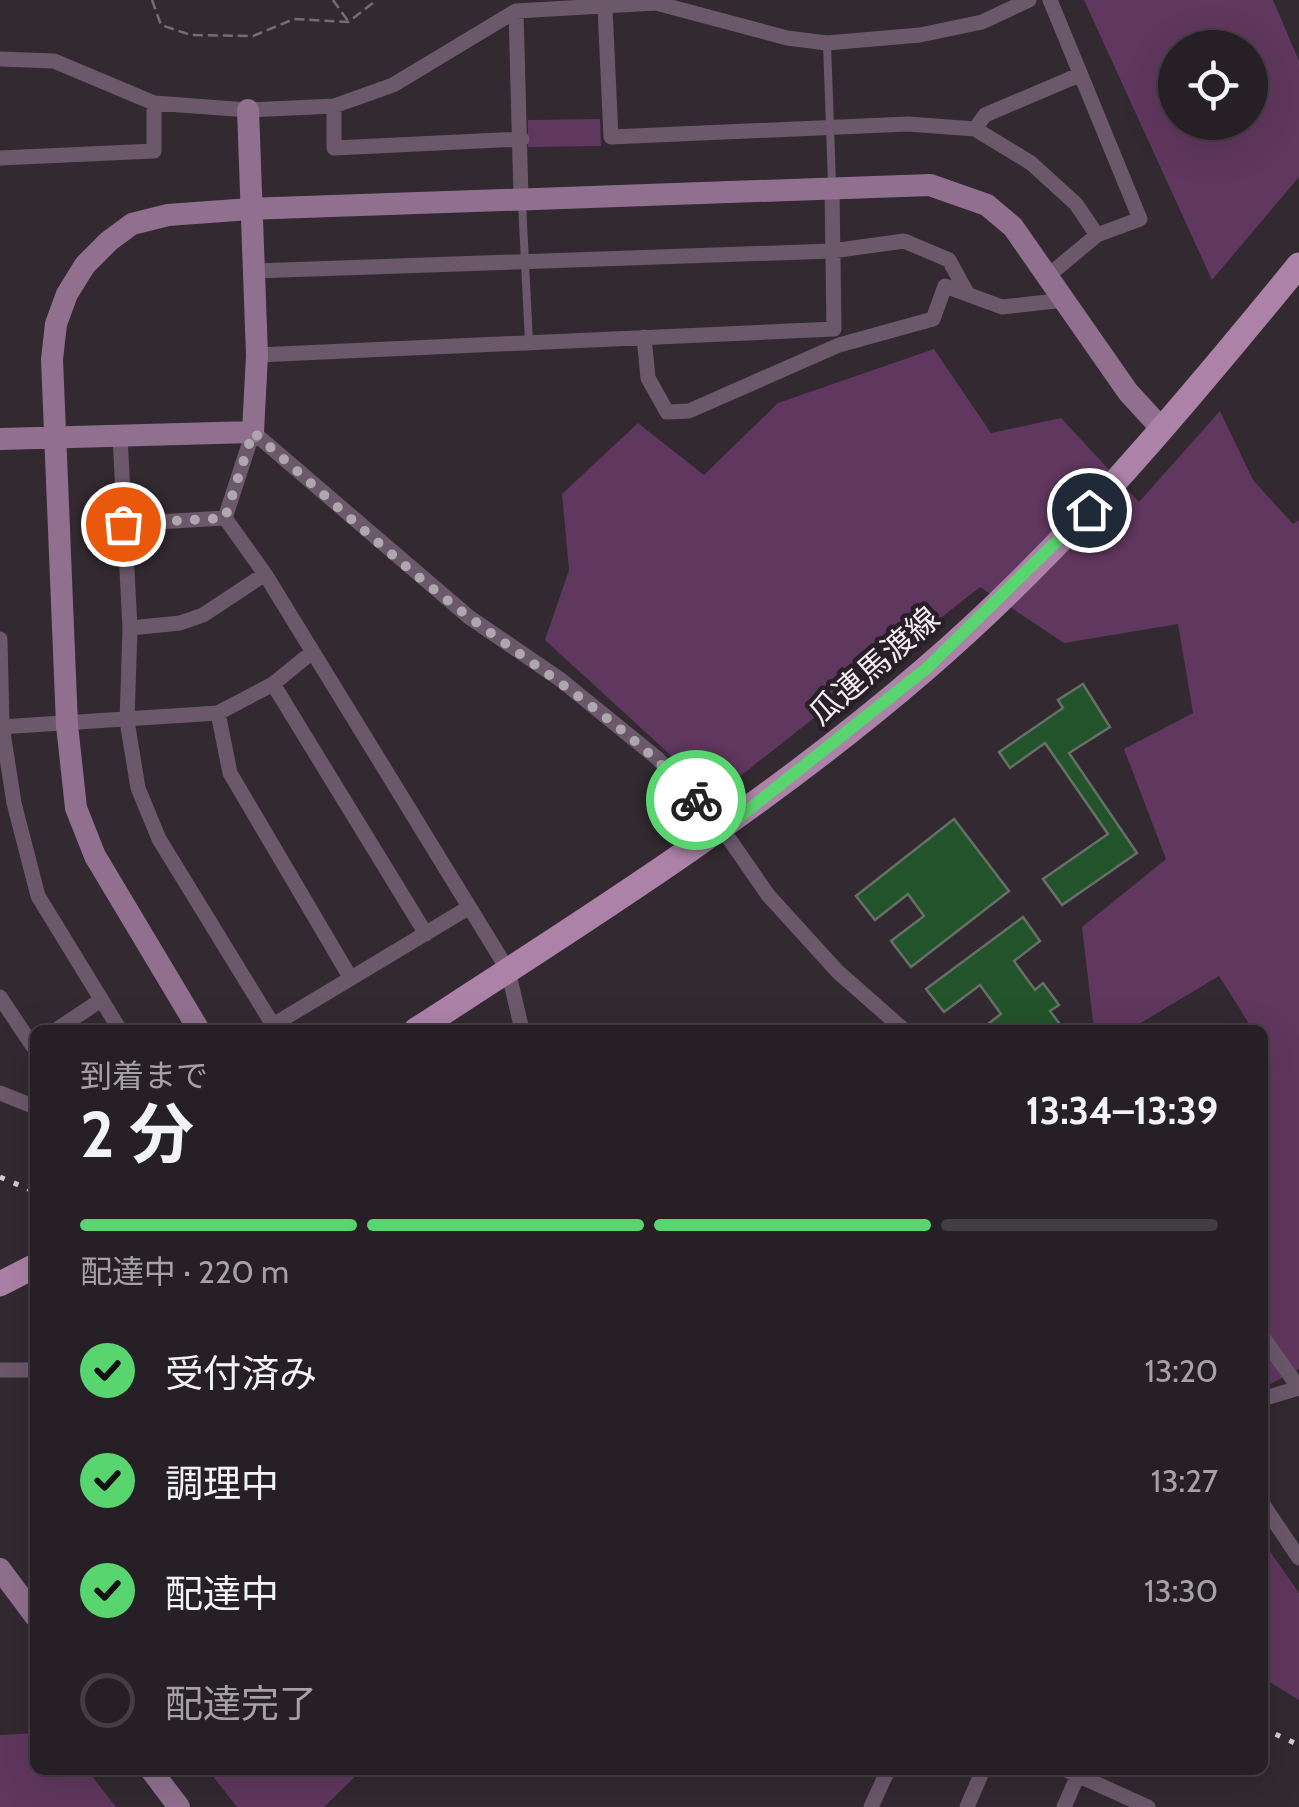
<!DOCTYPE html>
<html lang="ja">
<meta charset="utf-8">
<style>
:root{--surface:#261f25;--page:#322c32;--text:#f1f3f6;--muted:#a4a2a7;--line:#423d42;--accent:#59d56f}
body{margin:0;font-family:Cabin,"Noto Sans JP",sans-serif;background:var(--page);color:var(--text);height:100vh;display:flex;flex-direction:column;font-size:38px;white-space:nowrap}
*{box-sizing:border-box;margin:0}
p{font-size:32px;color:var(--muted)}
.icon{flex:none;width:55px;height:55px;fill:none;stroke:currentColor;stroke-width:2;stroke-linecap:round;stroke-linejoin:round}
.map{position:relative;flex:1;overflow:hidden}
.details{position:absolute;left:30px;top:1025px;width:1238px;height:750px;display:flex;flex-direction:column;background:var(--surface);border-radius:15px;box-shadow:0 10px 40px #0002,0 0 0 2px var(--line)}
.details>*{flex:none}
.buttons{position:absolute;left:1158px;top:30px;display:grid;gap:20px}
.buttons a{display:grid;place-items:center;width:110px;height:110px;border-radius:50%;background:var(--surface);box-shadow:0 10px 40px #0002,0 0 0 2px var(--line);font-size:50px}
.pin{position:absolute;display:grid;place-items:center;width:85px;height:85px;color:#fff;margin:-42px;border:5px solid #fff;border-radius:50%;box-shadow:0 2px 10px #0007}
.courier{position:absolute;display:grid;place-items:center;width:100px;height:100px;margin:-50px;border:8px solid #59d56f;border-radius:50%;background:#fff;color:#222;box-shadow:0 2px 12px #0007}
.overview em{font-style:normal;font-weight:700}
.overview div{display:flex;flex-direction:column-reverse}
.overview{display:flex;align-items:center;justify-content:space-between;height:170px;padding:0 50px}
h1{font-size:65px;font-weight:700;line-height:75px}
.bar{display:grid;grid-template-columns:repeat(4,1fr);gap:15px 10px;align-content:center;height:120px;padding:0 50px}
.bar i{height:12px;border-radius:8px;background:var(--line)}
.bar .current{background:var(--accent)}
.bar p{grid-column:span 4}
ol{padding:0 50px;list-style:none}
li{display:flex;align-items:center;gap:30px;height:110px}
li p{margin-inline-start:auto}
li .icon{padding:10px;border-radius:50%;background:var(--accent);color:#111;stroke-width:4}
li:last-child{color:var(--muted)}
li i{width:55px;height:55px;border:5px solid var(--line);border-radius:50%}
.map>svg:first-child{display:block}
.green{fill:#60375e;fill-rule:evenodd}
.building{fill:#22532a;stroke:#667066;stroke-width:2.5}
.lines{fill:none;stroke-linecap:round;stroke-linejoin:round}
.path{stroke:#756d74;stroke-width:2.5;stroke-dasharray:10 5;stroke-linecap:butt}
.lane{stroke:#6c586b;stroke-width:8}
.street{stroke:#6c586b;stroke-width:15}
.secondary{stroke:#90708e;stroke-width:22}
.primary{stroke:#ac82a8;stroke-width:25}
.rail{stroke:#d4ced4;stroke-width:5;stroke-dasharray:5 10;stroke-linecap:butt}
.done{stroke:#aea8ae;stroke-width:10;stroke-dasharray:0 18}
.route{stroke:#59d56f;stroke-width:12}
.labels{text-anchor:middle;stroke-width:9;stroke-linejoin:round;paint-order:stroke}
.street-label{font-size:32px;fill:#f1ecf1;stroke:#281f27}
</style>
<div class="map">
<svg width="1299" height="1807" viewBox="0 0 1299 1807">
<rect width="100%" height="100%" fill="#322931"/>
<path class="green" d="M 1084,0 L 1273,0 L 1299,61 L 1299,177 L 1212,280 ZM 1175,48 L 1250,48 L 1250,122 L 1175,122 Z
M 600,119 L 601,146 L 528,147 L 528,120 Z
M 934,349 L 991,433 L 1061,418 L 1139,502 L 1220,411 L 1253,480 L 1293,524 L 1299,520 L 1299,1369 L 1263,1388 L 1262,1060 L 1268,1055 L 1263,1045 L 1262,1030 L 1253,1030 L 1219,976 L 1129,1030 L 1094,1030 L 1082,927 L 1166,859 L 1124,749 L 1193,713 L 1178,624 L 1064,643 L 980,587 L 715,796 L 545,640 L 569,570 L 562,494 L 638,423 L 704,475 L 778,403 Z
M 1262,1540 L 1299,1593 L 1299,1700 L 1263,1678 Z
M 35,1733 L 35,1770 L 87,1770 L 116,1807 L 0,1807 L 0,1735 Z
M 208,1770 L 362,1770 L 324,1807 L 237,1807 Z"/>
<path class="building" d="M 1083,684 L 1110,727 L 1069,753 L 1137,853 L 1062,905 L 1043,879 L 1108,834 L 1045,743 L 1010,768 L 999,752 L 1063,708 L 1058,700 Z
M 954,819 L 1009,891 L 911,967 L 891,941 L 924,916 L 908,894 L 875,920 L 856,896 Z
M 1023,917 L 1040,941 L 1014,961 L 1035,990 L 1043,983 L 1059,1005 L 1050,1011 L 1059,1023 L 1049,1030 L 980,1030 L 1001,1014 L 980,985 L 944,1012 L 926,989 Z"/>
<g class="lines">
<path class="path" d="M 152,0 L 161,25 L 191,35 L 253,36 L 294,19 L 348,22 L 377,0
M 333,0 L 348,21"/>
<path class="lane" d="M 827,43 L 832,184
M 522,203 L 529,342"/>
<path class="street" d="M 605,8 L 611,137 L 908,124 L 975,129 L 1031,163 L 1076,204 L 1097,235
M 516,11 L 521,198
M 0,59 L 54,61 L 154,103 L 248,110 L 334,106 L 393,85 L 516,11 L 656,3 L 787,38 L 827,43 L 920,35 L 982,22 L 1029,0
M 334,106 L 334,148 L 522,139
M 975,129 L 985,115 L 1079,75
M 0,158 L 154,151 L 154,103
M 253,271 L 832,251 L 904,241 L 949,260 L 967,293
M 1049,275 L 1097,235 L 1140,219 L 1050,0
M 644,337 L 648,378 L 667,412 L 689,411 L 839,345 L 933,319 L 945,286 L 1002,307 L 1065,300
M 257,355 L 834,329 L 832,189
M 120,436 L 130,628 L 127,721 L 138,788 L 159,839 L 273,1025 L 468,908
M 123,524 L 225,518
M 130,628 L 180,623 L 203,615 L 265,574
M 0,639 L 2,726 L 14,803 L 38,896 L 120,1030
M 273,684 L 426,934
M 218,713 L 230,773 L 350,977
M 0,727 L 218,713 L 273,684 L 311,653
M 0,997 L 32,1045 L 35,1044
M 56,1030 L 101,1000
M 522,1030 L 508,970 L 265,574 L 225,518 L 253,432 L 469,617 L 561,680 L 657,758 L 723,830 L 768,895 L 838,972 L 904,1030
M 0,1093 L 35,1107
M 1262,1336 L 1299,1388
M 0,1370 L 35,1370
M 1262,1399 L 1299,1388
M 1262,1503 L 1299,1558
M 1066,1770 L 1148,1807
M 871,1807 L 888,1770
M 967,1807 L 983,1770
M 1064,1807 L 1078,1775"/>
<path class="secondary" d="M 0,439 L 253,432 L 257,355 L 248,110
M 199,1030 L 95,856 L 76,808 L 67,725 L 52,359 L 56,324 L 67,294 L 85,265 L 109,241 L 132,224 L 168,215 L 250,209 L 930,185 L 987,205 L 1013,227 L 1128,392 L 1161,428
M 0,1569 L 35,1616
M 151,1770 L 179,1807"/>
<path class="primary" d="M 416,1030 C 591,917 765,807 923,671 C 1063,551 1183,407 1299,265
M 0,1284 L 35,1266"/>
<path class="rail" d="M 0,1177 L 35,1192
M 1262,1728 L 1299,1745"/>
</g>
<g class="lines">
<path class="done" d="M 123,524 L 225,518 L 253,432 C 324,494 394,560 469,617 C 548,676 629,726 696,800"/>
<path class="route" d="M 696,800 L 723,830 L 927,668 L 1089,510"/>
</g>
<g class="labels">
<g class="street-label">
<text transform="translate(874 666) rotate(-41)" y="11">瓜連馬渡線</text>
</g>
</g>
</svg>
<div class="buttons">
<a><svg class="icon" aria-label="locate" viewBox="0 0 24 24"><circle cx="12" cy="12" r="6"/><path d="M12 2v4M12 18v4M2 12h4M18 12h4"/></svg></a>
</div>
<div class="pin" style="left:123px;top:524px;background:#ea580c"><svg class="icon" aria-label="bag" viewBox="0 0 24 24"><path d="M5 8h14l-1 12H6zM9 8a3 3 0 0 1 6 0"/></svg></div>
<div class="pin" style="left:1089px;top:510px;background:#1f2937"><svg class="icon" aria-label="home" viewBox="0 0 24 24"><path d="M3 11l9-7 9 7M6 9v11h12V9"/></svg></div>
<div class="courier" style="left:696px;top:800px"><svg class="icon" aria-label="bike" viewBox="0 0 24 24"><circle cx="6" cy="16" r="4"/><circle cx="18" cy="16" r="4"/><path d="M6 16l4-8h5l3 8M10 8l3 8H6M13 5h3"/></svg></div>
<section class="details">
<div class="overview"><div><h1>2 分</h1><p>到着まで</p></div><em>13:34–13:39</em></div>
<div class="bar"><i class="current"></i><i class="current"></i><i class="current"></i><i></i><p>配達中 · 220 m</p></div>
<ol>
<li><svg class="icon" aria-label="check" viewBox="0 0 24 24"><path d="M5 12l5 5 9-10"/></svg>受付済み<p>13:20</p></li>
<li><svg class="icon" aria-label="check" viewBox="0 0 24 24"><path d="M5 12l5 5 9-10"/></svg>調理中<p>13:27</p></li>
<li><svg class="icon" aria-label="check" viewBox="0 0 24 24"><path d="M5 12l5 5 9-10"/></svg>配達中<p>13:30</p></li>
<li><i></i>配達完了</li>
</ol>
</section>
</div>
